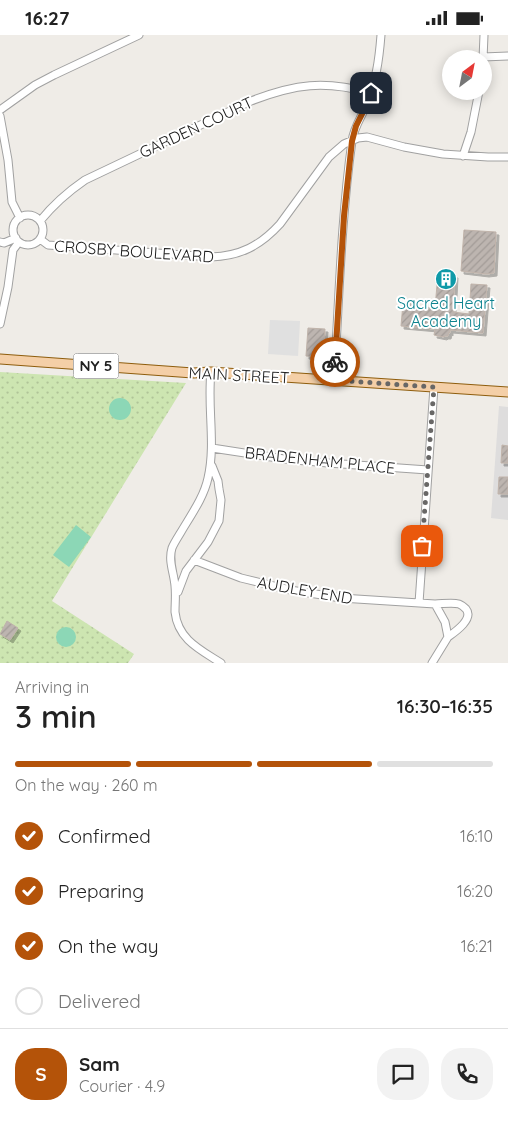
<!DOCTYPE html>
<meta charset="utf-8">
<style>
:root{--surface:#fff;--page:#f2f2f2;--text:#222;--muted:#767676;--line:#e0e0e0;--accent:#b45309}
body{margin:0;font-family:Quicksand,sans-serif;background:var(--page);color:var(--text);height:100vh;display:flex;flex-direction:column;font-size:19px;white-space:nowrap}
*{box-sizing:border-box;margin:0}
p{font-size:16px;color:var(--muted)}
.icon{flex:none;width:28px;height:28px;fill:none;stroke:currentColor;stroke-width:2;stroke-linecap:round;stroke-linejoin:round}
.map{position:relative;height:628px;overflow:hidden}
.side{display:flex;flex-direction:column;background:var(--surface);flex:1}
.side>*{flex:none}
.needle{width:32px;rotate:32deg}
.buttons{position:absolute;left:442px;top:15px;display:grid;gap:10px}
.buttons a{display:grid;place-items:center;width:50px;height:50px;border-radius:50%;background:var(--surface);box-shadow:0 2px 12px #0003;font-size:25px}
.pin{position:absolute;display:grid;place-items:center;width:42px;height:42px;color:#fff;margin:-21px;border-radius:10px;box-shadow:0 2px 8px #0006}
.courier{position:absolute;display:grid;place-items:center;width:50px;height:50px;margin:-25px;border:4px solid #b45309;border-radius:50%;background:#fff;color:#222;box-shadow:0 1px 6px #0007}
.headline em{font-style:normal;font-weight:600}
.headline div{display:flex;flex-direction:column-reverse}
.headline{display:flex;align-items:center;justify-content:space-between;height:85px;padding:0 15px}
h1{font-size:32px;font-weight:600;line-height:38px}
.bar{display:grid;grid-template-columns:repeat(4,1fr);gap:8px 5px;align-content:center;height:60px;padding:0 15px}
.bar i{height:6px;border-radius:4px;background:var(--line)}
.bar .current{background:var(--accent)}
.bar p{grid-column:span 4}
.line{display:flex;align-items:center;gap:12px;padding:0 15px;border-top:1px solid var(--line)}
.line div{flex:1}
.round{display:grid;place-items:center;flex:none;width:52px;height:52px;border-radius:20px;background:var(--page)}
ol{padding:0 15px;list-style:none}
li{display:flex;align-items:center;gap:15px;height:55px}
li p{margin-inline-start:auto}
li .icon{padding:5px;border-radius:50%;background:var(--accent);color:#fff;stroke-width:4}
li:last-child{color:var(--muted)}
li i{width:28px;height:28px;border:2px solid var(--line);border-radius:50%}
.status{display:flex;justify-content:space-between;align-items:center;height:35px;padding:0 25px;background:var(--surface);direction:ltr}
.status svg{height:14px;fill:currentColor}
.map>svg:first-child{display:block}
.residential{fill:#dedddd}
.grass{fill:url(#grass-dots)}
.pitch{fill:#8cd7b6}
.parking{fill:#e0e0e0}
.building{fill:url(#building-hatch);stroke:#c0b3aa;filter:url(#shadow)}
.lines{fill:none;stroke-linecap:round;stroke-linejoin:round}
.minor-casing{stroke:#a1a1a1;stroke-width:9}
.major-casing{stroke:#8e5d0d;stroke-width:11}
.minor{stroke:#fff;stroke-width:7}
.major{stroke:#f4cfa7;stroke-width:9}
.done{stroke:#686766;stroke-width:5;stroke-dasharray:0 9}
.route{stroke:#b45309;stroke-width:6}
.labels{text-anchor:middle;stroke-width:4;stroke-linejoin:round;paint-order:stroke}
.shield{fill:#fff;stroke:#636363;stroke-width:1}
.shield-label{font-size:15px;font-weight:bold;fill:#202020}
.street-label{font-size:16px;fill:#202020;stroke:#fff}
.culture-label{font-size:16px;fill:#0d838f;stroke:#fff}
</style>
<div class="status"><b>16:27</b><svg viewBox="0 0 49 12"><path d="M0 12V9h3v3zM5 12V6h3v6zM10 12V3h3v9zM15 12V0h3v12zM26 1h20v11H26zM47 4h2v5h-2z"/></svg></div>
<div class="map">
<svg width="508" height="628" viewBox="0 0 508 628">
<defs>
<pattern id="grass-dots" width="8" height="8" patternUnits="userSpaceOnUse" patternTransform="scale(1.25)"><rect width="8" height="8" fill="#cde5b1"/><path d="M2 2h.1M6 6h.1" fill="none" stroke="#b0c498" stroke-width="1.8" stroke-linecap="round"/></pattern>
<pattern id="building-hatch" width="6" height="6" patternUnits="userSpaceOnUse" patternTransform="scale(1.25)"><rect width="6" height="6" fill="#bdb5b0"/><path d="M-1 1l2-2M0 6l6-6M5 7l2-2" fill="none" stroke="#a29b97"/></pattern>
<filter id="shadow"><feDropShadow dx="3" dy="3" stdDeviation="0" flood-color="#0004"/></filter>
</defs>
<rect width="100%" height="100%" fill="#efece7"/>
<path class="residential" d="M 499,371 L 508,372 L 508,485 L 491,483 Z"/>
<path class="grass" d="M 0,337 L 186,348 L 52,566 L 134,619 L 128,628 L 0,628 Z"/>
<path class="pitch" d="M109 374a11 11 0 1 1 22 0a11 11 0 1 1-22 0Z
M 76,490 L 91,502 L 69,532 L 53,520 Z
M56 602a10 10 0 1 1 20 0a10 10 0 1 1-20 0Z"/>
<path class="parking" d="M 270,285 L 300,286 L 298,321 L 268,319 Z"/>
<path class="building" d="M 464,195 L 496,197 L 494,238 L 486,239 L 461,236 Z
M 438,238 L 455,240 L 453,277 L 469,279 L 471,249 L 487,250 L 483,298 L 450,295 L 450,298 L 449,297 L 448,301 L 445,301 L 444,302 L 434,300 L 435,294 L 401,291 L 403,268 L 415,268 L 415,271 L 435,273 Z
M 308,293 L 325,294 L 323,322 L 306,321 Z
M 502,410 L 508,411 L 508,428 L 501,428 Z
M 499,442 L 508,442 L 508,459 L 498,459 Z
M 7,586 L 18,593 L 10,605 L 0,599 Z"/>
<g class="lines">
<g class="minor-casing">
<path id="minor" d="M 483,22 L 508,21
M 483,24 L 484,0
M 0,75 L 35,50 L 54,40 L 139,0
M 0,81 L 8,125 L 12,167 L 20,183
M 463,121 L 471,97 L 479,56
M13 195a15 15 0 1 1 30 0a15 15 0 1 1-30 0Z
M 40,186 C 53,170 69,156 85,145 L 251,66 C 295,49 324,45 371,58
M 40,204 L 48,210 L 211,222 C 240,221 260,211 280,189 L 329,122 L 344,109 L 358,103 L 367,102 L 404,112 L 443,119 L 488,122 L 508,122
M 0,207 L 4,208 L 16,203
M 0,289 L 8,252 L 13,215 L 19,207
M 211,337 C 207,372 216,408 208,443 C 204,462 191,480 181,497 C 178,502 174,508 172,513 C 168,526 174,538 175,551 C 176,560 175,568 175,577 C 178,605 201,615 221,628
M 334,345 C 339,266 341,185 352,106 C 354,92 361,83 366,71 C 376,46 379,26 381,0
M 212,413 L 284,424 L 328,428 L 428,435
M 194,525 L 241,543 L 290,555 L 341,563 L 435,569 L 445,587 L 448,602 L 432,628
M 178,557 L 186,536 L 208,507 L 219,486 L 221,465 L 219,454 L 218,446 L 212,431
M 419,568 L 434,352
M 435,569 C 442,569 452,567 459,569 C 462,570 464,572 466,574 C 474,584 455,597 448,602"/>
</g>
<g class="major-casing">
<path id="major" d="M 0,324 L 193,338 L 211,337 L 508,357"/>
</g>
<use href="#minor" class="minor"/>
<use href="#major" class="major"/>
</g>
<g class="lines">
<path class="done" d="M 335,327 L 334,345 L 434,352 L 422,511"/>
<path class="route" d="M 335,327 L 344,181 L 352,106 L 356,91 L 366,71 L 371,58"/>
</g>
<defs>
<g id="building-disc" transform="scale(1.125)"><circle r="9.5" fill="#0f9aa8" stroke="#fff"/><path d="M-4-6H4V6H1V3H-1V6H-4ZM-2.5-4.3h1.7v1.8h-1.7ZM.8-4.3h1.7v1.8H.8ZM-2.5-1h1.7V.8h-1.7ZM.8-1h1.7V.8H.8Z" fill="#fff"/></g>
</defs>
<g fill-rule="evenodd">
<use href="#building-disc" x="446" y="244"/>
</g>
<g class="labels">
<rect class="shield" x="73.5" y="318.5" width="45" height="25" rx="4"/>
<g class="shield-label">
<text x="96" y="336">NY 5</text>
</g>
<g class="street-label">
<text transform="translate(196 92) rotate(-25)" y="6">GARDEN COURT</text>
<text transform="translate(134 216) rotate(4)" y="6">CROSBY BOULEVARD</text>
<text transform="translate(239 340) rotate(3)" y="6">MAIN STREET</text>
<text transform="translate(320 425) rotate(6)" y="6">BRADENHAM PLACE</text>
<text transform="translate(305 555) rotate(10)" y="6">AUDLEY END</text>
</g>
<g class="culture-label">
<text x="446" y="274">Sacred Heart<tspan x="446" dy="18">Academy</tspan></text>
</g>
</g>
</svg>
<div class="buttons">
<a><svg class="needle" viewBox="-14 -14 28 28"><path d="M0-13l5 13h-10z" fill="#e53935"/><path d="M0 13l5-13h-10z" fill="#767676"/></svg></a>
</div>
<div class="pin" style="left:422px;top:511px;background:#ea580c"><svg class="icon" aria-label="bag" viewBox="0 0 24 24"><path d="M5 8h14l-1 12H6zM9 8a3 3 0 0 1 6 0"/></svg></div>
<div class="pin" style="left:371px;top:58px;background:#1f2937"><svg class="icon" aria-label="home" viewBox="0 0 24 24"><path d="M3 11l9-7 9 7M6 9v11h12V9"/></svg></div>
<div class="courier" style="left:335px;top:327px"><svg class="icon" aria-label="bike" viewBox="0 0 24 24"><circle cx="6" cy="16" r="4"/><circle cx="18" cy="16" r="4"/><path d="M6 16l4-8h5l3 8M10 8l3 8H6M13 5h3"/></svg></div>
</div>
<section class="side">
<div class="headline"><div><h1>3 min</h1><p>Arriving in</p></div><em>16:30–16:35</em></div>
<div class="bar"><i class="current"></i><i class="current"></i><i class="current"></i><i></i><p>On the way · 260 m</p></div>
<ol>
<li><svg class="icon" aria-label="check" viewBox="0 0 24 24"><path d="M5 12l5 5 9-10"/></svg>Confirmed<p>16:10</p></li>
<li><svg class="icon" aria-label="check" viewBox="0 0 24 24"><path d="M5 12l5 5 9-10"/></svg>Preparing<p>16:20</p></li>
<li><svg class="icon" aria-label="check" viewBox="0 0 24 24"><path d="M5 12l5 5 9-10"/></svg>On the way<p>16:21</p></li>
<li><i></i>Delivered</li>
</ol>
<div class="line" style="height:90px"><b class="round" style="background:var(--accent);color:#fff">S</b><div><b>Sam</b><p>Courier · 4.9</p></div><a class="round"><svg class="icon" aria-label="chat" viewBox="0 0 24 24"><path d="M4 5h16v11H9l-5 4z"/></svg></a><a class="round"><svg class="icon" aria-label="phone" viewBox="0 0 24 24"><path d="M5 4h4l2 5-3 2q2 4 5 5l2-3 5 2v4C11 20 4 13 5 4z"/></svg></a></div>
</section>
